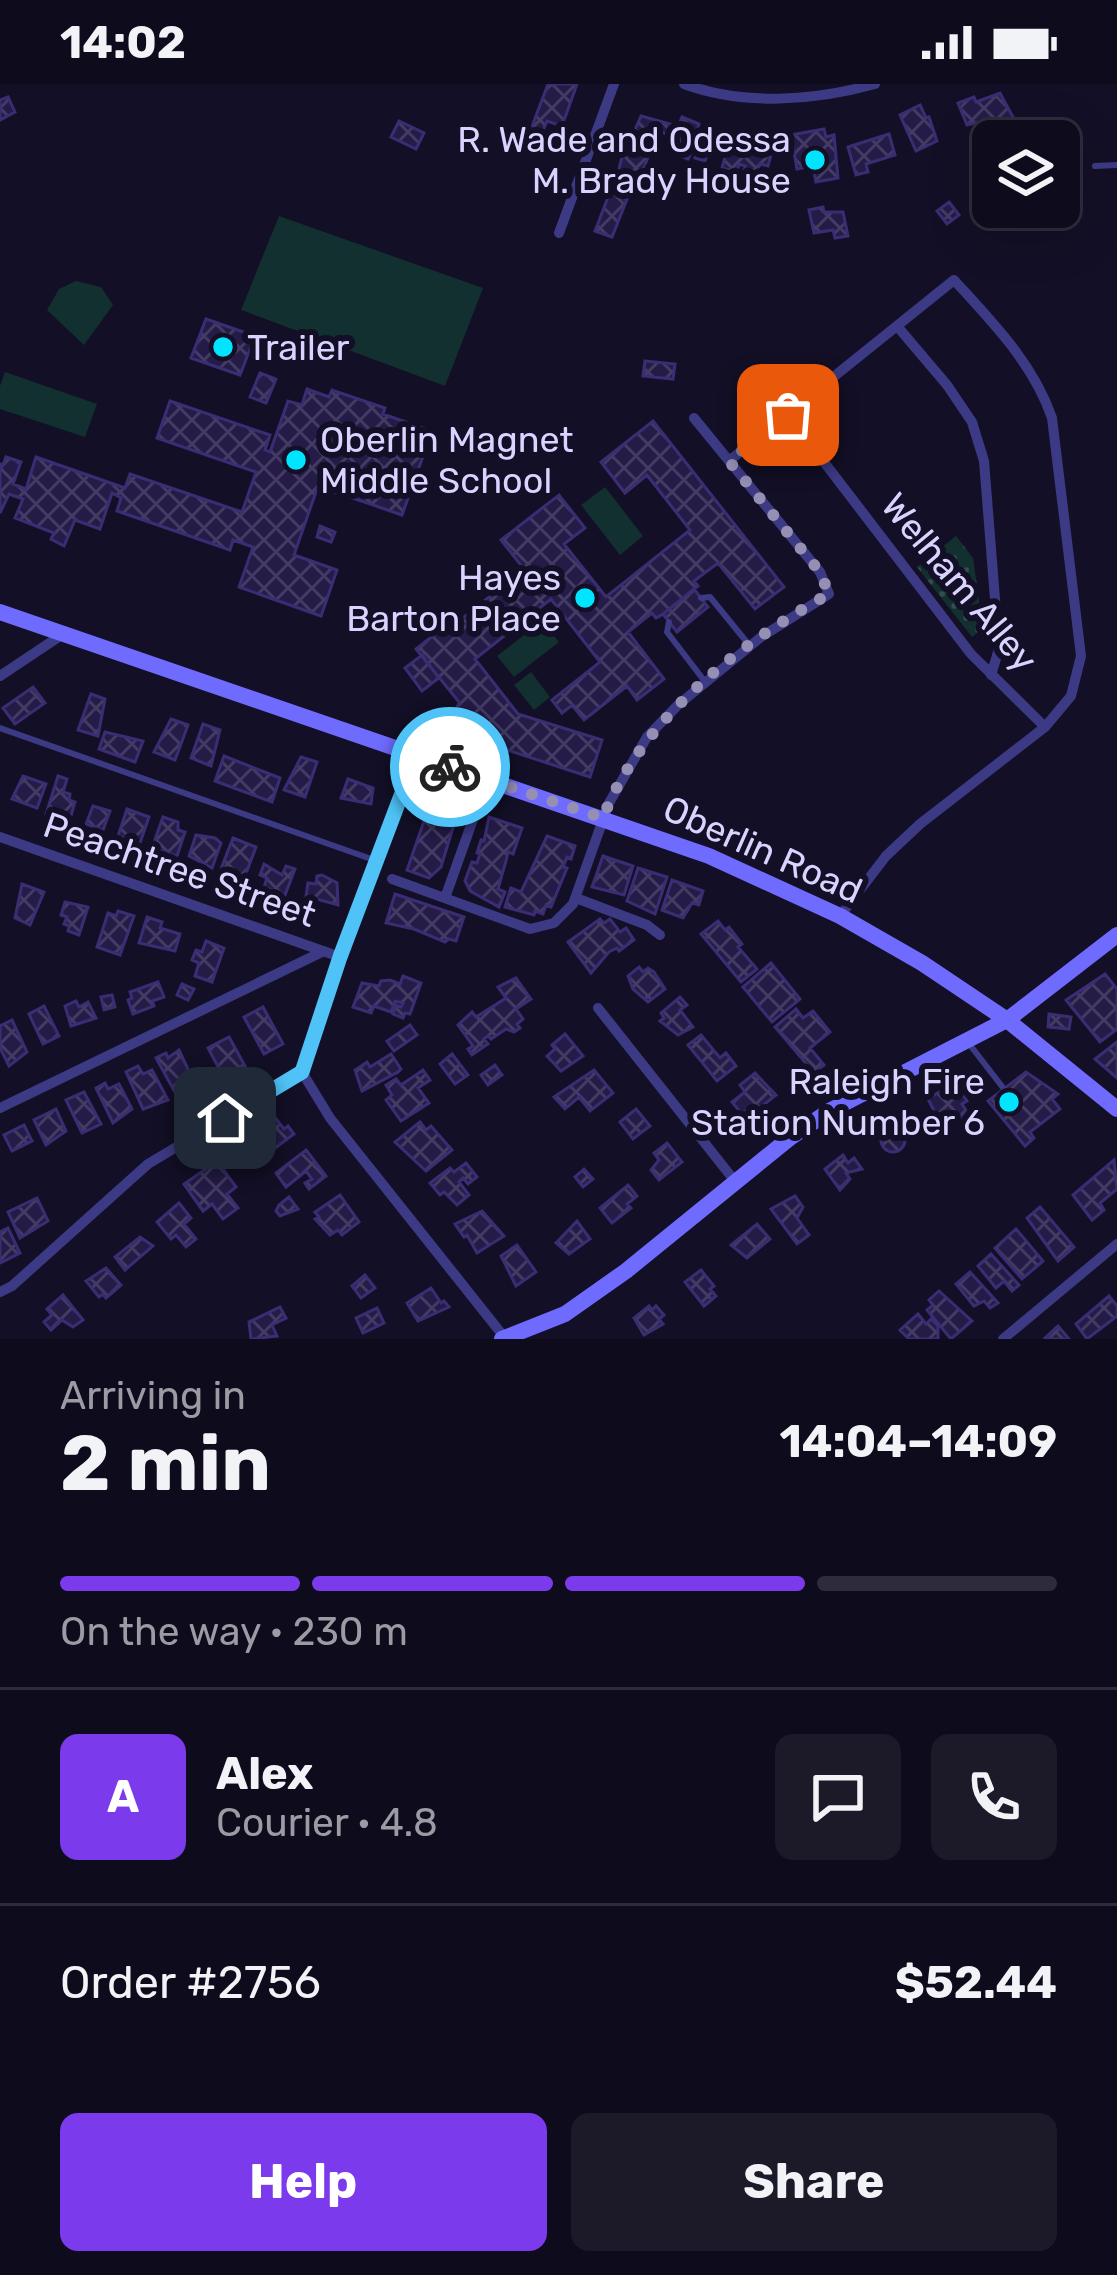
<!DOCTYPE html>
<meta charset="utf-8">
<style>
:root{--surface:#0e0b1c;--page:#1c1929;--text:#f1f3f6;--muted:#9b9ba3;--line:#2e2b3b;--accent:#7c3aed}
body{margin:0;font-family:Rubik,sans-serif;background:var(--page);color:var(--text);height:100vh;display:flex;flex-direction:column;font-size:45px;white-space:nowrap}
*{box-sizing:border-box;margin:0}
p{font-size:39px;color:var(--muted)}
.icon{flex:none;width:66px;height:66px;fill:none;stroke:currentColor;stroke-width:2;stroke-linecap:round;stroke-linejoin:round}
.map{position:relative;height:1255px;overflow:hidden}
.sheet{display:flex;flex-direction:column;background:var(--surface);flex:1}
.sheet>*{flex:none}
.buttons{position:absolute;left:972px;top:36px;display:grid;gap:24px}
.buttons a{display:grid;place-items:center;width:108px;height:108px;border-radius:18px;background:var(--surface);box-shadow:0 12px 48px #0002,0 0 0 3px var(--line);font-size:60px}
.pin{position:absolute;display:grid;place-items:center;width:102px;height:102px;color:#fff;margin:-51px;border-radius:24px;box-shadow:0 6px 18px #0006}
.courier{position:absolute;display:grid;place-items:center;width:120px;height:120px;margin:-60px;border:9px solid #4fc3f7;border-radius:50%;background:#fff;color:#222;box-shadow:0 3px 15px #0007}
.headline em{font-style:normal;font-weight:700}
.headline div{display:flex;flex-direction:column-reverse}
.headline{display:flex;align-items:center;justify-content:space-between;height:204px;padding:0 60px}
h1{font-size:78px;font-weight:700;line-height:90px}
.bar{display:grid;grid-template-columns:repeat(4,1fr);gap:18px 12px;align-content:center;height:144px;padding:0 60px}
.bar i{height:15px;border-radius:9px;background:var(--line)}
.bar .current{background:var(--accent)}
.bar p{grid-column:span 4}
.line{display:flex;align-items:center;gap:30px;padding:0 60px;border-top:3px solid var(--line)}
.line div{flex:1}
.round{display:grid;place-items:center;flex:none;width:126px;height:126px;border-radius:18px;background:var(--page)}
.button{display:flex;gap:24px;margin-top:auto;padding:24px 60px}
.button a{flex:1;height:138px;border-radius:18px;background:var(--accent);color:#fff;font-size:48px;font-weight:700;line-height:138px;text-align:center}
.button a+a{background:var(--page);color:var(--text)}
.status{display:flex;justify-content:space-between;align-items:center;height:84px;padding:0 60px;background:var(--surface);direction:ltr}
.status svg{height:33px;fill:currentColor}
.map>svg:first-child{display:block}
.green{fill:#12302f}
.park{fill:url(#park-dots)}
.building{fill:url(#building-cross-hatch);stroke:#3b2d73;stroke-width:3}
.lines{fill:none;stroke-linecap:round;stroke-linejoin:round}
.lane{stroke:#3d3a85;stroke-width:6}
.street{stroke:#3d3a85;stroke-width:10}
.secondary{stroke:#6f6bff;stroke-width:16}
.done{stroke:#948fb3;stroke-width:12;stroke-dasharray:0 21.6}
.route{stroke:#4fc3f7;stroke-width:15}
.poi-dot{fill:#00e5ff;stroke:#130f26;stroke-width:4.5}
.labels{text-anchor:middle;stroke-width:12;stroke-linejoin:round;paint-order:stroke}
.poi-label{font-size:36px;fill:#d9d4ff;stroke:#130f26;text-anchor:end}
.street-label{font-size:36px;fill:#d9d4ff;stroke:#130f26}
</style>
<div class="status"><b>14:02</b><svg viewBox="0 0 49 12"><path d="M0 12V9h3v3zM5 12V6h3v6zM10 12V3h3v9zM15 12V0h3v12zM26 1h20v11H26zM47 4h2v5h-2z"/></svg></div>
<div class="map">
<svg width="1117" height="1255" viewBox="0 0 1117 1255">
<defs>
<pattern id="park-dots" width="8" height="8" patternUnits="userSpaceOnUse" patternTransform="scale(3)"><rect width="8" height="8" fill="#12302f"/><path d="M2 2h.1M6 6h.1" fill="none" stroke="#344d4e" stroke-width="1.8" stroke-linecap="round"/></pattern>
<pattern id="building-cross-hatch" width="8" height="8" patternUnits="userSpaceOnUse" patternTransform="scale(3)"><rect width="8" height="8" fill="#241b47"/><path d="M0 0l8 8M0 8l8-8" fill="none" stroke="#433b63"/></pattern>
</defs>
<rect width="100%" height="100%" fill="#130f26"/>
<path class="green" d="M 279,132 L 483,204 L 445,302 L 241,226 Z
M 76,197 L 101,203 L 113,221 L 84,261 L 47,226 L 59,205 Z
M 5,288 L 97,320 L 85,353 L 0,325 L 0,302 Z
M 605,403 L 643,452 L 620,471 L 581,421 Z
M 542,537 L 559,558 L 514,593 L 497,572 Z
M 531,588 L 550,613 L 534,626 L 514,601 Z"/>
<path class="park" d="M 956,452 L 973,474 L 983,544 L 972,553 L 917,483 Z"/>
<path class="building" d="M 548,0 L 577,0 L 562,42 L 547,37 L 542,49 L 531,45 Z
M 1000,9 L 1014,35 L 993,44 L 984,37 L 967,41 L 958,19 L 974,13 L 976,18 Z
M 8,13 L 15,28 L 0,36 L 0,16 Z
M 920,21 L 926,34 L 929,33 L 937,57 L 916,67 L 900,31 Z
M 641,32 L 670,40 L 667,50 L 658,47 L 639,97 L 618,89 L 625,61 L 628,62 Z
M 682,33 L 699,40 L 697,47 L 714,54 L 705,77 L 695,74 L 697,69 L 692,67 L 688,75 L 678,71 L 681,62 L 672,59 Z
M 399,37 L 424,49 L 416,65 L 391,53 Z
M 824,45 L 826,53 L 834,51 L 838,94 L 816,98 L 813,82 L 797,85 L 791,51 Z
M 889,50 L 895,71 L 866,80 L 868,88 L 856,91 L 848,63 Z
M 731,52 L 755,59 L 757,52 L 767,55 L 765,65 L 772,67 L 768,82 L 760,80 L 756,92 L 743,88 L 745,82 L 739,80 L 737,88 L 722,84 Z
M 610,108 L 627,115 L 612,153 L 595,147 Z
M 949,118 L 959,131 L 947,140 L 937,127 Z
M 823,123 L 824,128 L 843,128 L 848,152 L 835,154 L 833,146 L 814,149 L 809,126 Z
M 206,235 L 255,252 L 240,291 L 191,274 Z
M 645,277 L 675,280 L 673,295 L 643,292 Z
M 260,289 L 276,295 L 266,319 L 250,313 Z
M 307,305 L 329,313 L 332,306 L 385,324 L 383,330 L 425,345 L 419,362 L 426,364 L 402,431 L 318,402 L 294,471 L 337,486 L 321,532 L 239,503 L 253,463 L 233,456 L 230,466 L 117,427 L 121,414 L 112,409 L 100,445 L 75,436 L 64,462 L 51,455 L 54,449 L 15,434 L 23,415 L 9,410 L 0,429 L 0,380 L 3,381 L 6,373 L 21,378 L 13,400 L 26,405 L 36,373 L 125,404 L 130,390 L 242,428 L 256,388 L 157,354 L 170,317 L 270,351 L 265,366 L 270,368 L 288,317 L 302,321 Z
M 653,337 L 784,503 L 755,525 L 718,479 L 694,497 L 698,502 L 694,505 L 663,530 L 656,534 L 652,529 L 628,548 L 664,595 L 637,616 L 627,602 L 584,636 L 572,621 L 562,629 L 552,616 L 600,578 L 551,515 L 475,575 L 518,630 L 602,656 L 590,693 L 449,647 L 459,618 L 416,565 L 449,539 L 456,547 L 463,541 L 459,537 L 524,485 L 501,456 L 559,411 L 585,444 L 564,460 L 606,513 L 690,446 L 647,391 L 625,409 L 601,378 Z
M 320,442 L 335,448 L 331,458 L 317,453 Z
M 694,505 L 708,523 L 677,548 L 663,530 Z
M 422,571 L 439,594 L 422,607 L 405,584 Z
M 33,603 L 45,619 L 15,640 L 3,624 Z
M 91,610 L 105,615 L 98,652 L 78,646 Z
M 171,635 L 188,641 L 175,676 L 154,668 Z
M 203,640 L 220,646 L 211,682 L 191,674 Z
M 105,648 L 143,657 L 135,678 L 99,665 Z
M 224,672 L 280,694 L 272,718 L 215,697 Z
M 301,673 L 317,678 L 305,713 L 284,706 Z
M 23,692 L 46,700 L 37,724 L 12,715 Z
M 58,692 L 67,695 L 63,708 L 70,710 L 69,716 L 75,718 L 70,735 L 46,730 Z
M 348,695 L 373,704 L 371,720 L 341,714 Z
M 432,714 L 459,724 L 441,783 L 429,794 L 407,786 Z
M 93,722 L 110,727 L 103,746 L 86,740 Z
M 127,725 L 149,733 L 140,759 L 118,752 Z
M 163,733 L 178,738 L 178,746 L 185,748 L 177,772 L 152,764 Z
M 489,733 L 522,744 L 513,770 L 508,768 L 506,777 L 498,805 L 505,808 L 499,823 L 470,807 L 465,797 L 472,778 L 477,779 L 480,770 L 477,769 L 481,756 L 484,757 Z
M 196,751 L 215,754 L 221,759 L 212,784 L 189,772 Z
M 547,752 L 575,762 L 571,775 L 567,773 L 563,783 L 567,784 L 551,823 L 546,821 L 543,830 L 535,827 L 534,831 L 505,823 L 511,804 L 521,808 Z
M 233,754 L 256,763 L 242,800 L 219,790 Z
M 603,772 L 633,782 L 624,811 L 592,803 Z
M 264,780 L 282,791 L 286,782 L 295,785 L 285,811 L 264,803 L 267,794 L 260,791 Z
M 638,784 L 667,793 L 655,830 L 627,817 Z
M 322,791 L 337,799 L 338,821 L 306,812 L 308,799 L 316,800 L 317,792 Z
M 672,796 L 703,807 L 699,821 L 692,819 L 683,834 L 662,826 Z
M 22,800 L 44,808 L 30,841 L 15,834 Z
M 395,810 L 464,833 L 456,857 L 449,855 L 445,858 L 414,845 L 386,839 Z
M 65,818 L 88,823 L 79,851 L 68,847 L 69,842 L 64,840 L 67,833 L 61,831 Z
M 118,827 L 134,832 L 120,871 L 97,863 L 108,829 L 116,832 Z
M 147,833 L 162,838 L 160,844 L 180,850 L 175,867 L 139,859 Z
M 600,835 L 604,839 L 610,835 L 620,848 L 626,844 L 634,856 L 619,867 L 617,864 L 609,868 L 591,889 L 568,858 Z
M 718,837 L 725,846 L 729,843 L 742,860 L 738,863 L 757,885 L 741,898 L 701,850 Z
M 206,857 L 224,864 L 212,898 L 195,892 L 199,879 L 192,876 L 196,866 L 202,868 Z
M 771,879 L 800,915 L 772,938 L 743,903 Z
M 639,883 L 643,888 L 648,884 L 654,888 L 665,905 L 648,918 L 633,905 L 628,892 Z
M 1105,890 L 1117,905 L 1117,945 L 1100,958 L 1066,916 Z
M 403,892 L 421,899 L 410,930 L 405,929 L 403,934 L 393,930 L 396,921 L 401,923 L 403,919 L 395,917 L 391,928 L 374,922 L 371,929 L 353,923 L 362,899 L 379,902 L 381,897 L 390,896 L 400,900 Z
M 516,894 L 531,915 L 516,925 L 523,935 L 517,940 L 520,944 L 514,948 L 506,945 L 491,955 L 488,952 L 484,955 L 488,960 L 472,971 L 468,965 L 473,962 L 458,941 L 472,928 L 476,933 L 506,914 L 498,903 Z
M 158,898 L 164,913 L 152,917 L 154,922 L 133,930 L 128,916 L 132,914 L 130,908 Z
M 182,900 L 194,905 L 188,916 L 177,911 Z
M 112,911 L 115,923 L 104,926 L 101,913 Z
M 680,913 L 687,921 L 680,926 L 693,943 L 678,951 L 660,937 L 664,934 L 661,929 Z
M 76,917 L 79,923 L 88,918 L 96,934 L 71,942 L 65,922 Z
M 44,922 L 59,952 L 43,960 L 29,930 Z
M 263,923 L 283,960 L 264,970 L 244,933 Z
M 796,925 L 803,934 L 813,927 L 830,948 L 810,964 L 824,981 L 814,989 L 775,943 Z
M 1049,930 L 1071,933 L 1069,945 L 1048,943 Z
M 12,936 L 27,968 L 9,982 L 0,964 L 0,942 Z
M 410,941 L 417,951 L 394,967 L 387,957 Z
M 565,950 L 583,972 L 561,987 L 547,972 L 555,965 L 552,961 Z
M 701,951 L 720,974 L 726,969 L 736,982 L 717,997 L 688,961 Z
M 229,953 L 245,982 L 224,994 L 208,964 Z
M 1117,958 L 1117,994 L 1095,975 Z
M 179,966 L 193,996 L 183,1000 L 186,1007 L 177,1012 L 156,974 L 166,969 L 168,974 Z
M 391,970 L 401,985 L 398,988 L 362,1007 L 355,986 L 367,978 L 370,983 Z
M 452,970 L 468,991 L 455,1000 L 440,980 Z
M 495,981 L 502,991 L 488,1001 L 481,991 Z
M 138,982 L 143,990 L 152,986 L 168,1016 L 143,1025 L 126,988 Z
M 423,986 L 430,996 L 418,1004 L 429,1019 L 401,1037 L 386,1016 L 392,1011 L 386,1001 L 396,995 L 401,1001 Z
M 594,986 L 613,1009 L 590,1027 L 579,1013 L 565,1025 L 554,1013 Z
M 1026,988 L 1058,1010 L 1052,1015 L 1060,1025 L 1030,1048 L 1034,1054 L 1025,1062 L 988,1017 Z
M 755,989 L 776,1011 L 751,1031 L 747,1026 L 742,1030 L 732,1018 L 745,1008 L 740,1001 Z
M 105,999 L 108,1005 L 119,1000 L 132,1025 L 113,1039 L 96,1004 Z
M 959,1004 L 967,1017 L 962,1020 L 967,1028 L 948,1044 L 945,1040 L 942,1042 L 928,1015 L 942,1006 L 945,1011 Z
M 84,1008 L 101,1040 L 82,1049 L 66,1016 Z
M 56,1025 L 66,1047 L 46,1061 L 34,1036 Z
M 636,1025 L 650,1042 L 633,1055 L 620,1038 Z
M 273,1031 L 284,1045 L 288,1042 L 294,1050 L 270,1068 L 262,1057 L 269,1051 L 261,1041 Z
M 420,1038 L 426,1046 L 431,1042 L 452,1066 L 426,1087 L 395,1058 Z
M 24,1041 L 32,1057 L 12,1067 L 4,1051 Z
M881 1056a12 12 0 1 1 24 0a12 12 0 1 1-24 0Z
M 667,1059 L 682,1078 L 659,1096 L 651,1086 L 659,1076 L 654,1069 Z
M 306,1066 L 326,1092 L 309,1105 L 305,1099 L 312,1095 L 306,1087 L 286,1103 L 276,1089 Z
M 843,1071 L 848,1079 L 854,1074 L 862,1085 L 846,1089 L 850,1095 L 840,1106 L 825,1085 Z
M 1114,1076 L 1117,1105 L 1100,1119 L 1104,1126 L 1092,1136 L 1073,1111 Z
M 217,1077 L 236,1103 L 227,1110 L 238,1124 L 223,1135 L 212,1120 L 203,1127 L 184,1100 Z
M 466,1079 L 477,1093 L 468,1100 L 463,1094 L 459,1098 L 469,1111 L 457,1121 L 444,1108 L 440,1111 L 430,1099 L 450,1084 L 454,1088 Z
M 584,1085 L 593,1095 L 583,1103 L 575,1093 Z
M 628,1101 L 637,1112 L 627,1120 L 631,1124 L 612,1139 L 600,1124 Z
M 340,1111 L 359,1138 L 342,1151 L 338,1146 L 330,1151 L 315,1135 L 319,1133 L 315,1128 Z
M 795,1112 L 803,1123 L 797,1134 L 809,1151 L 797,1160 L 771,1125 Z
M 289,1113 L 298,1125 L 280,1132 L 276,1127 L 279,1121 Z
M 37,1114 L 48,1137 L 20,1154 L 8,1128 Z
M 179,1119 L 191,1134 L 184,1140 L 196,1155 L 186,1163 L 176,1151 L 171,1155 L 157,1138 Z
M 1040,1123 L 1074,1163 L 1058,1177 L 1027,1134 Z
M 482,1127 L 504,1152 L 477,1169 L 467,1151 L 464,1153 L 455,1140 Z
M 577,1137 L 590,1155 L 569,1170 L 556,1159 Z
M 757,1140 L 770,1155 L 747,1174 L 731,1161 Z
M 8,1144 L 20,1169 L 0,1179 L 0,1148 Z
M 1016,1145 L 1043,1177 L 1022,1195 L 995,1164 Z
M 140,1153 L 153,1162 L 125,1186 L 115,1173 Z
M 517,1161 L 536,1188 L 516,1202 L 501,1172 Z
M 991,1170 L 1019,1201 L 1012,1207 L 1004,1197 L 996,1204 L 978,1182 Z
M 106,1184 L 121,1201 L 106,1214 L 103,1210 L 99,1213 L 86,1197 Z
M 701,1186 L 714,1202 L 710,1205 L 716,1212 L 704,1222 L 685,1198 Z
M 970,1188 L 998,1219 L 990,1224 L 984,1217 L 974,1222 L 956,1200 Z
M 365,1191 L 375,1204 L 361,1214 L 352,1202 Z
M 431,1204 L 441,1219 L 444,1217 L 449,1223 L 418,1237 L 407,1219 Z
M 939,1207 L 972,1237 L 951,1255 L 927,1226 L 933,1221 L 929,1216 Z
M 63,1211 L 83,1236 L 73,1243 L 62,1236 L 51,1246 L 44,1238 L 52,1231 L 47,1225 Z
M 1109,1212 L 1117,1222 L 1117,1232 L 1087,1255 L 1076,1240 Z
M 649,1222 L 652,1226 L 656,1222 L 664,1231 L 659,1235 L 663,1240 L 644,1251 L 634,1234 Z
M 280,1223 L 286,1234 L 272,1241 L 277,1252 L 251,1255 L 249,1238 Z
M 377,1224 L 384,1239 L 363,1249 L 356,1234 Z
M 918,1230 L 926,1240 L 931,1235 L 938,1242 L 938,1255 L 909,1255 L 900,1246 Z
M 1058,1242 L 1069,1255 L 1046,1255 L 1045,1254 Z"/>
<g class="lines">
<path class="lane" d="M 1095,82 L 1117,81
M 701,514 L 710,513 L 750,562
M 669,538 L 667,548 L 706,599
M 0,644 L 377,777
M 970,961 L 1004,1005"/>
<path class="street" d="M 684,0 C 744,22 814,17 875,0
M 559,149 L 614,0
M 897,242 L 947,301 L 972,338 L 984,377 L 999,565 L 991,591
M 788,331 L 971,570 L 1045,643
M 729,377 L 954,196 C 993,239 1033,279 1052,334 L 1081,572 L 1071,612 L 1045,643 L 920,740 L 886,772 L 840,832
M 0,592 L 63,550
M 0,753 L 340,873
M 392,795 L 530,845 L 554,839 L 573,820 L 609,719 L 647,653 L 678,621 L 761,553 L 829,510 L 820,488 L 694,334
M 445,814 L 476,727
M 576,814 L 647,841 L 660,851
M 598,924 L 734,1096
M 302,988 L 330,1034 L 505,1254
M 0,1024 L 324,867
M 0,1208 L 12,1202 L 148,1080 L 302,988 L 340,873 L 416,672
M 1003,1255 L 1117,1160"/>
<path class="secondary" d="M 0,528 L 709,772 L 840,832 L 922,879 L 1007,936 L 1117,1025
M 502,1255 L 565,1230 L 626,1187 L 791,1053 L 831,1026 L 1007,936 L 1117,851"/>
</g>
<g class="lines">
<path class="done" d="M 450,683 L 603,734 C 640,636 740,559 829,510 L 820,488 L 729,377 L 788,331"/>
<path class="route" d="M 225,1034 L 302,988 L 340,873 L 416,672 L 450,683"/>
</g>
<g class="poi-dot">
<circle cx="815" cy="76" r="12"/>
<circle cx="223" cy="263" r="12"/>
<circle cx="296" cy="376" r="12"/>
<circle cx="585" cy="514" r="12"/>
<circle cx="1009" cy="1018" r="12"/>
</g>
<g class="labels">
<g class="poi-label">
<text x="791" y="68">R. Wade and Odessa<tspan x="791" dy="41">M. Brady House</tspan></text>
<text x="247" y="276" text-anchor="start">Trailer</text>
<text x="320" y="368" text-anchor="start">Oberlin Magnet<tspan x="320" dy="41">Middle School</tspan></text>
<text x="561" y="506">Hayes<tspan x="561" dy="41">Barton Place</tspan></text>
<text x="985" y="1010">Raleigh Fire<tspan x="985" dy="41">Station Number 6</tspan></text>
</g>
<g class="street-label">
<text transform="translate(960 498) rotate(50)" y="13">Welham Alley</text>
<text transform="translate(763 765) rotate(24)" y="13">Oberlin Road</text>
<text transform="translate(180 785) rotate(19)" y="13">Peachtree Street</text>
</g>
</g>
</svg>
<div class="buttons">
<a><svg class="icon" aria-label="layers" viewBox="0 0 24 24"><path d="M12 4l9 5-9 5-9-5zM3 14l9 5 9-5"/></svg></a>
</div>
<div class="pin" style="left:788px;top:331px;background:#ea580c"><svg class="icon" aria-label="bag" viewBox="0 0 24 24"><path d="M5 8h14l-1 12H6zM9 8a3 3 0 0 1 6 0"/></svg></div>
<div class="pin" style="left:225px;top:1034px;background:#1f2937"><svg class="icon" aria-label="home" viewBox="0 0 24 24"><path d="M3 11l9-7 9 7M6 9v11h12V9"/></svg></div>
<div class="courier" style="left:450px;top:683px"><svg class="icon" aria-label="bike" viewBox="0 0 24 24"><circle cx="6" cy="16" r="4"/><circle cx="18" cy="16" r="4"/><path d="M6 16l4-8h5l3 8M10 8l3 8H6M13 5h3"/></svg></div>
</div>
<section class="sheet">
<div class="headline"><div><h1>2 min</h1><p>Arriving in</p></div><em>14:04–14:09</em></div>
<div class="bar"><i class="current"></i><i class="current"></i><i class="current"></i><i></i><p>On the way · 230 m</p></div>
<div class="line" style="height:216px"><b class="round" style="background:var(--accent);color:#fff">A</b><div><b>Alex</b><p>Courier · 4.8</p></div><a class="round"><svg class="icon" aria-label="chat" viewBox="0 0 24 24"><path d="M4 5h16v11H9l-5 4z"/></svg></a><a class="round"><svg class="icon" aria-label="phone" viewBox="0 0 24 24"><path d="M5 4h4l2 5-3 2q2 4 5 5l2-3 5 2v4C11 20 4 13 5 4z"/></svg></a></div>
<div class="line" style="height:156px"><div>Order #2756</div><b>$52.44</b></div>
<div class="button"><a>Help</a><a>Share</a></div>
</section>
